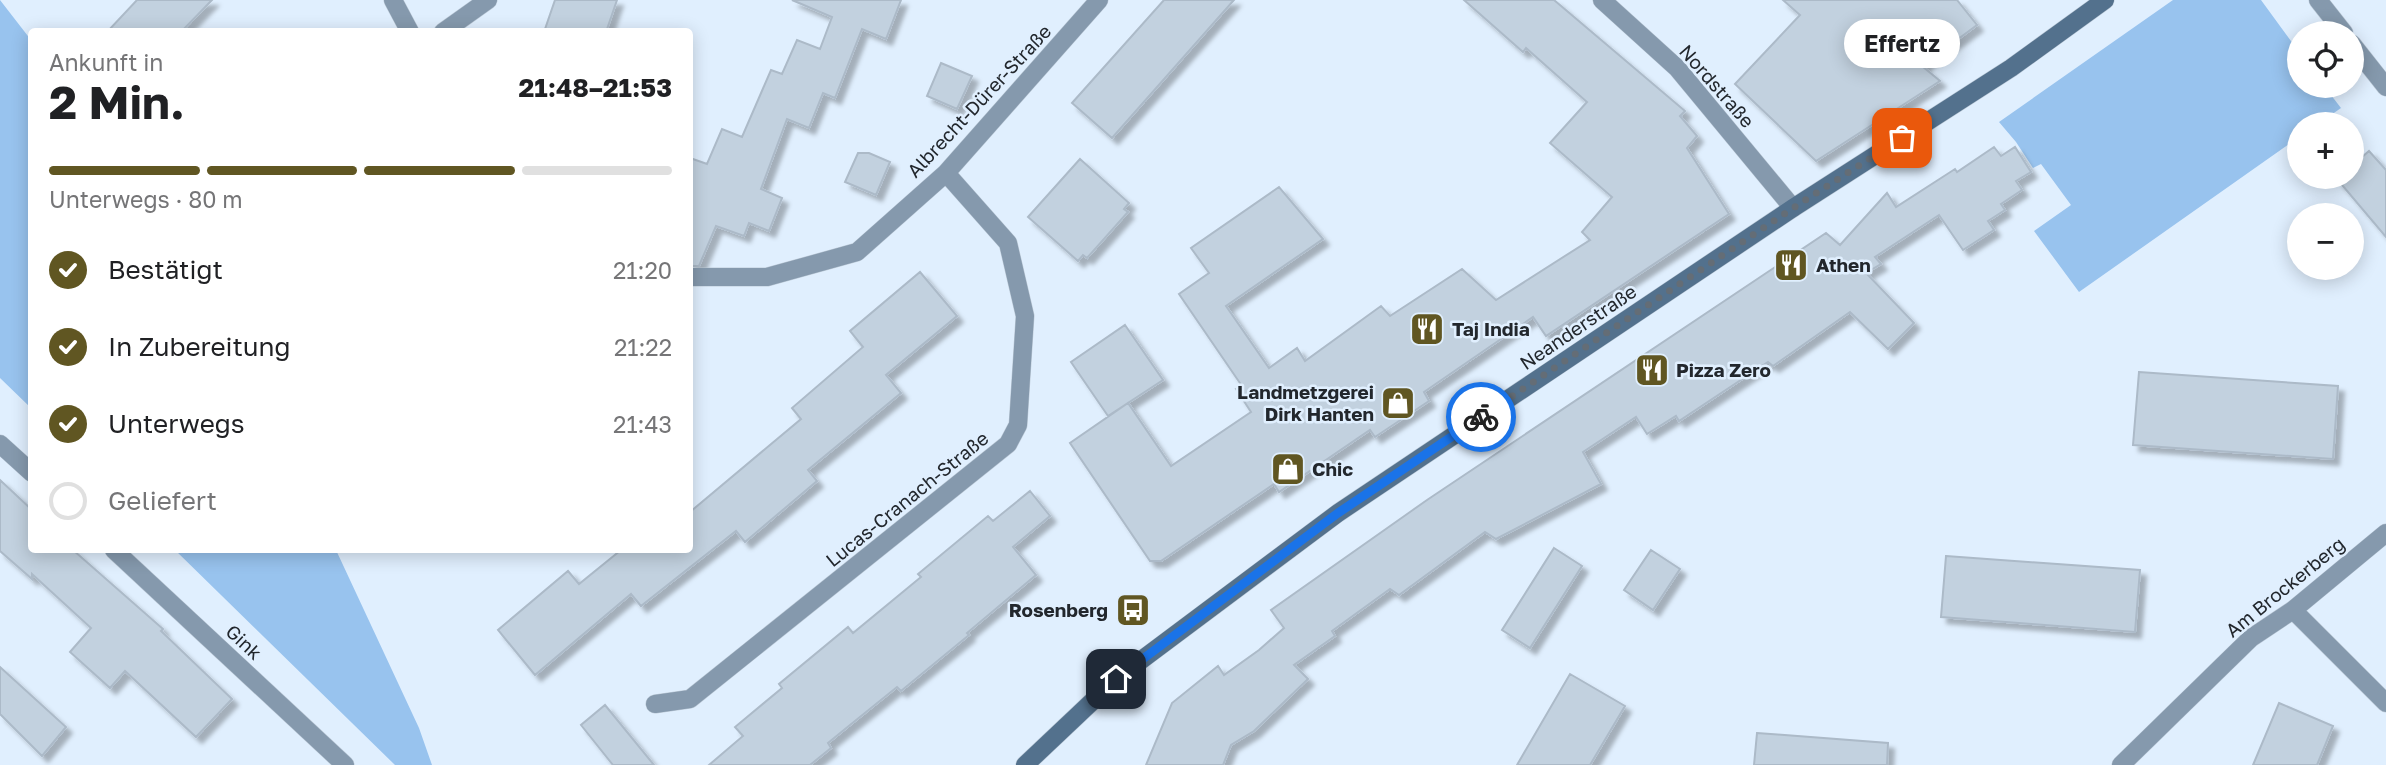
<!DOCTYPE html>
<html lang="de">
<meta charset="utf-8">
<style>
:root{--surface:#fff;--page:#f6f6f6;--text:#202124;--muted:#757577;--line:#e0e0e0;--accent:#605622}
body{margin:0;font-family:"Golos Text",sans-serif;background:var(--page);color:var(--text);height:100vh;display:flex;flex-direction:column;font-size:26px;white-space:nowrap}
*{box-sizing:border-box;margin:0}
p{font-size:23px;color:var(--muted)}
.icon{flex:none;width:38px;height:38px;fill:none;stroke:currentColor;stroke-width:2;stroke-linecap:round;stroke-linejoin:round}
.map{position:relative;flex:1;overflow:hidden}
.side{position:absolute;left:28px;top:28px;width:665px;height:525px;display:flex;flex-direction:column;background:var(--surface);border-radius:7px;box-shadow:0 4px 18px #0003}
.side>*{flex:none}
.tools{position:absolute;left:2287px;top:21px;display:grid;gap:14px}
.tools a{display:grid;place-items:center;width:77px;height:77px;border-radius:50%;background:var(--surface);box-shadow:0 4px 18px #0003;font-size:35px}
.pin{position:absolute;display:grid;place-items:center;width:60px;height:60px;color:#fff;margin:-30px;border-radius:14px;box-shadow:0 4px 10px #0006}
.courier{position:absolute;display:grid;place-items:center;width:70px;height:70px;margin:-35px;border:5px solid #1a73e8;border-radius:50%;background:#fff;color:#222;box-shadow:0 2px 9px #0007}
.bubble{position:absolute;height:49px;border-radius:24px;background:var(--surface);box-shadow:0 4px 18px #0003;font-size:23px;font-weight:700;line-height:49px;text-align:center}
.head em{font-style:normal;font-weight:700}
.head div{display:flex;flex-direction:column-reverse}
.head{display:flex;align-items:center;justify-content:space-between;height:119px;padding:0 21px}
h1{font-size:46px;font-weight:700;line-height:52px}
.bar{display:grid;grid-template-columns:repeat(4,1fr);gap:10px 7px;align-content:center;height:84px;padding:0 21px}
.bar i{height:9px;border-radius:5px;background:var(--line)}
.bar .selected{background:var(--accent)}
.bar p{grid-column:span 4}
ol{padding:0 21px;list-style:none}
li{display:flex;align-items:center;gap:21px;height:77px}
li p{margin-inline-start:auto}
li .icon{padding:7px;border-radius:50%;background:var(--accent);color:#fff;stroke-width:4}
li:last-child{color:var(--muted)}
li i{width:38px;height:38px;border:4px solid var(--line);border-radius:50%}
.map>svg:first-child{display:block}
.green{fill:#98c3ee}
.building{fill:#c2d1df;stroke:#acbac8;stroke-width:2;filter:url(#shadow)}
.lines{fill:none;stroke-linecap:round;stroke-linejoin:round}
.street-casing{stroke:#becbd8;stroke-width:19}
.secondary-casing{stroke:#becbd8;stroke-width:19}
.street{stroke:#8599ad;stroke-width:18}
.secondary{stroke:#53718d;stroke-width:18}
.done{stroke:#646d76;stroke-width:7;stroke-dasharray:0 12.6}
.route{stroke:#1a73e8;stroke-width:9}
.labels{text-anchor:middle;stroke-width:5;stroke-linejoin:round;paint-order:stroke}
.street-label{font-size:19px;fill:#22272d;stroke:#e0effe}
.poi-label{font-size:19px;font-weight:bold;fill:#22272d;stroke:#e0effe;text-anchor:start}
</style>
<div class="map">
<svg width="2386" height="765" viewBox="0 0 2386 765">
<defs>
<filter id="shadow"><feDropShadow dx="6" dy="6" stdDeviation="2" flood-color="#0004"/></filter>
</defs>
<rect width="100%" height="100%" fill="#e0effe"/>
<path class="green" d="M 0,0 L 31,40 L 31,408 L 0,378 Z
M 2173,0 L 2261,0 L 2299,52 L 2300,86 L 2324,86 L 2341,108 L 2318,124 L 2300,124 L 2299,137 L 2079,292 L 2034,231 L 2071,205 L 2041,164 L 2033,168 L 2016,142 L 1999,122 Z
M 175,550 L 336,550 L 419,728 L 432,765 L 395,765 Z"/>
<path class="building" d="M 137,0 L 212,0 L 181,32 L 107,32 Z
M 555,0 L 617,0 L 606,32 L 544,32 Z
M 792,0 L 901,0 L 886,39 L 862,29 L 835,98 L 823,93 L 809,128 L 787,119 L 761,189 L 782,198 L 769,231 L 749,223 L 744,236 L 716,226 L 699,266 L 690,266 L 690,158 L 707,164 L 722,129 L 742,137 L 771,70 L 782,74 L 797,40 L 820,49 L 832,17 Z
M 1164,0 L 1234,0 L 1112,138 L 1072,103 Z
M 1464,0 L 1554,0 L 1685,111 L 1680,116 L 1697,136 L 1687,148 L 1729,214 L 1546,336 L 1533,317 L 1424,392 L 1429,401 L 1375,437 L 1370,430 L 1279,492 L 1274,484 L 1161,561 L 1150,561 L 1070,443 L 1128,403 L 1171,466 L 1251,412 L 1236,389 L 1242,386 L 1179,294 L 1209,273 L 1191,248 L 1279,187 L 1323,239 L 1226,306 L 1269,368 L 1297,348 L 1305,361 L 1381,306 L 1390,316 L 1462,269 L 1496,300 L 1590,240 L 1582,232 L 1612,197 L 1550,143 L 1587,102 L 1526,48 L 1523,52 Z
M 1783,0 L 1957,0 L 1977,25 L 1922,66 L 1940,81 L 1816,161 L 1735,84 L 1800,15 Z
M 941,63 L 972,76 L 957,109 L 927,96 Z
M 1994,147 L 2001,156 L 2015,147 L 2031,172 L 2016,181 L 2022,190 L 2001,204 L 2005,210 L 1988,221 L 1994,230 L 1963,250 L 1939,215 L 1875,257 L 1881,264 L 1866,273 L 1914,323 L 1888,349 L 1850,312 L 1773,366 L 1768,362 L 1679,421 L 1676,416 L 1647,434 L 1636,417 L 1583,452 L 1601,484 L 1496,539 L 1485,532 L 1399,595 L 1390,589 L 1332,631 L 1335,636 L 1294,665 L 1308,679 L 1254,731 L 1231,745 L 1223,765 L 1146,765 L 1172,703 L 1218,666 L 1224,675 L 1259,650 L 1284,628 L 1271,610 L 1427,500 L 1826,233 L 1840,245 L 1887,193 L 1896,207 L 1955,169 L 1957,172 Z
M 2369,151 L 2386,170 L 2386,237 L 2337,179 L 2339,177 L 2352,177 L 2352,166 Z
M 858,153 L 869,153 L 890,162 L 876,195 L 845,182 Z
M 1080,159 L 1129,203 L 1124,209 L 1128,212 L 1087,258 L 1083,255 L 1078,261 L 1028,217 Z
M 920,272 L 957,316 L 886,375 L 901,393 L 808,470 L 817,481 L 745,542 L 736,531 L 641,606 L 631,594 L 535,675 L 498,630 L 568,571 L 579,584 L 621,550 L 690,550 L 690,512 L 801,419 L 792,408 L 863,347 L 850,331 Z
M 1125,325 L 1163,380 L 1108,416 L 1071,362 Z
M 2139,372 L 2338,386 L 2333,459 L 2133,445 Z
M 0,480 L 32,510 L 32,550 L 73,550 L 163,629 L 161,631 L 232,699 L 196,737 L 125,671 L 110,688 L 70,652 L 91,628 L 32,574 L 32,579 L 0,551 Z
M 1030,491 L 1050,516 L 1013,547 L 1036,575 L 967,633 L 969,635 L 901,691 L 897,687 L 850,725 L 828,743 L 831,748 L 810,765 L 709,765 L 743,736 L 735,727 L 782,688 L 779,684 L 848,627 L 853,633 L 921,577 L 918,574 L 988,516 L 993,521 Z
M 1554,548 L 1582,566 L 1530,648 L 1502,630 Z
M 1651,550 L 1680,569 L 1653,610 L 1624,590 Z
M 1946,556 L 2140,570 L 2135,632 L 1941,617 Z
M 0,667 L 66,727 L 42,756 L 0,714 Z
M 1570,674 L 1625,706 L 1590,765 L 1517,765 Z
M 2279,703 L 2333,726 L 2317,765 L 2253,765 Z
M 605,705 L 654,765 L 613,765 L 581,725 Z
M 1757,733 L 1888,743 L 1887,765 L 1754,765 Z"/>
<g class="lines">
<g class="street-casing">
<path id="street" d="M 393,0 L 410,32
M 1602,0 L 1677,68 L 1793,208
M 2318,0 L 2344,33
M 443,32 L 488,0
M 2352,44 L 2386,87
M 690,277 L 767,277 L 857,252 L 946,173 L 1099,0
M 0,444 L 32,473
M 114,550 L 345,765
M 2293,610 L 2386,703
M 655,704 L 690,699 L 1008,444 L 1018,425 L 1025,316 L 1008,243 L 946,173
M 2121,765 L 2251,638 L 2293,610 L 2386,533"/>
</g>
<g class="secondary-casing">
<path id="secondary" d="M 1025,765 L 1116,679 L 1338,513 L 1793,208 L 2011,68 L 2105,0"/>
</g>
<use href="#street" class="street"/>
<use href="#secondary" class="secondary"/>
</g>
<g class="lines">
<path class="done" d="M 1481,417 L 1793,208 L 1902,138"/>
<path class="route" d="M 1116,679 L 1338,513 L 1481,417"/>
</g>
<defs>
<g id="restaurant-square" transform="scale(1.75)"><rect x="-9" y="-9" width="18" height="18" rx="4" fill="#605622" stroke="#e0effe"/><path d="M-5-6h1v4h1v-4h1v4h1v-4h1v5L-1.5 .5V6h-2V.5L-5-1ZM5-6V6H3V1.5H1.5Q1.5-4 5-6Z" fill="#fff"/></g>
<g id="shop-square" transform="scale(1.75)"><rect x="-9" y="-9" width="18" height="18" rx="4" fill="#605622" stroke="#e0effe"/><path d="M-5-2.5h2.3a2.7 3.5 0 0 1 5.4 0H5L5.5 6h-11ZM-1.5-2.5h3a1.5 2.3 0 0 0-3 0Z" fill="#fff"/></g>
<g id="bus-square" transform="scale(1.75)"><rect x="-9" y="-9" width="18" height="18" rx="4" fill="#605622" stroke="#e0effe"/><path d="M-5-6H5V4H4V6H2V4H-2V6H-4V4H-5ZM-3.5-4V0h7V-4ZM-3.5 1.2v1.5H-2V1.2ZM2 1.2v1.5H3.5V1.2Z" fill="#fff"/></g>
</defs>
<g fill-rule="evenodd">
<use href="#restaurant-square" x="1791" y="265"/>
<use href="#restaurant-square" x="1427" y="329"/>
<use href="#restaurant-square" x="1652" y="370"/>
<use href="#shop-square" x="1398" y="403"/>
<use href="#shop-square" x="1288" y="469"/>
<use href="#bus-square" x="1133" y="610"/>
</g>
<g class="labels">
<g class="street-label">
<text transform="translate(1717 86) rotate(49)" y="7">Nordstraße</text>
<text transform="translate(979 101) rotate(-47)" y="7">Albrecht-Dürer-Straße</text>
<text transform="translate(1578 327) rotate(-34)" y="7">Neanderstraße</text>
<text transform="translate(907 499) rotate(-39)" y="7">Lucas-Cranach-Straße</text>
<text transform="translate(2285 587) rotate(-39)" y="7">Am Brockerberg</text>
<text transform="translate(244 642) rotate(43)" y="7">Gink</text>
</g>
<g class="poi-label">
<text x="1816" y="272">Athen</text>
<text x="1452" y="336">Taj India</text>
<text x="1676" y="377">Pizza Zero</text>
<text x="1374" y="399" text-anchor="end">Landmetzgerei<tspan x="1374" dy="22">Dirk Hanten</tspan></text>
<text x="1312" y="476">Chic</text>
<text x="1108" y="617" text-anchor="end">Rosenberg</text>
</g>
</g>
</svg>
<div class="tools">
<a><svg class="icon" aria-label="locate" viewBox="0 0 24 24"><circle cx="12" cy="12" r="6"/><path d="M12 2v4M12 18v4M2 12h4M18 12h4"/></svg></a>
<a>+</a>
<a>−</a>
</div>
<div class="pin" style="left:1902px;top:138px;background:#ea580c"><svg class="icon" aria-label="bag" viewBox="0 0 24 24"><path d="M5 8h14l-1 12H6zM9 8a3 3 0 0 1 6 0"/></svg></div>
<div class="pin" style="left:1116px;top:679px;background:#1f2937"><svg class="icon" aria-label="home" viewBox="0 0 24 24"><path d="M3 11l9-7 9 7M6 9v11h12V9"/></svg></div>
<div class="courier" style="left:1481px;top:417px"><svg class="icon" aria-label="bike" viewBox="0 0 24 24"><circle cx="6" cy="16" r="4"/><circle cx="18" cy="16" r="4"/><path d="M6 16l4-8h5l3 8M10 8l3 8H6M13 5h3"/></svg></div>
<div class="bubble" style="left:1844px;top:19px;width:116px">Effertz</div>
<section class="side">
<div class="head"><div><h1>2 Min.</h1><p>Ankunft in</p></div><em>21:48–21:53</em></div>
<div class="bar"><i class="selected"></i><i class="selected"></i><i class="selected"></i><i></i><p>Unterwegs · 80 m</p></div>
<ol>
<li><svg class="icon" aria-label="check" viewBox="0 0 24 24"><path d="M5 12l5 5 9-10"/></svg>Bestätigt<p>21:20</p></li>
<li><svg class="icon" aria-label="check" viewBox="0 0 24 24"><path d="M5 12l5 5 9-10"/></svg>In Zubereitung<p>21:22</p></li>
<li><svg class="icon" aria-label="check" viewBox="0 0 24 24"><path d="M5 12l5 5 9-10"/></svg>Unterwegs<p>21:43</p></li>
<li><i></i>Geliefert</li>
</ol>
</section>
</div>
